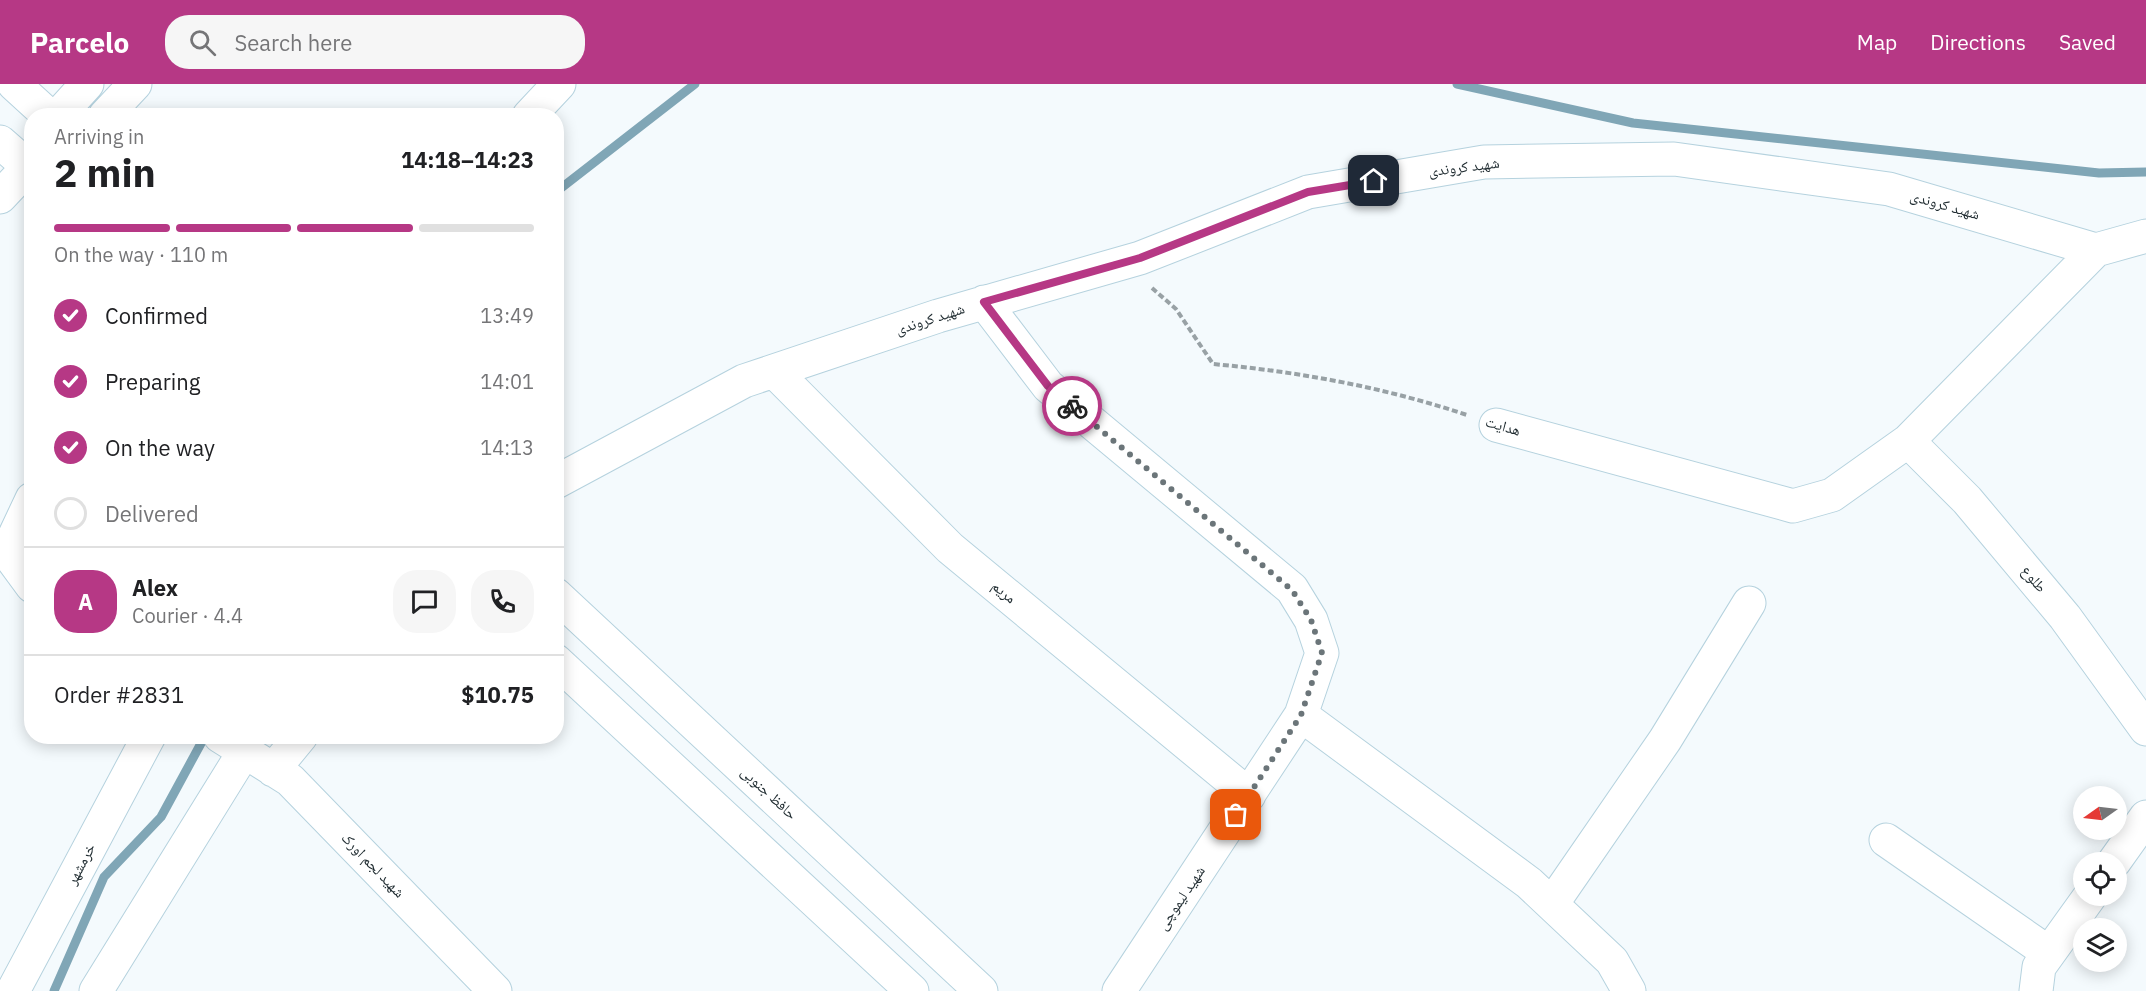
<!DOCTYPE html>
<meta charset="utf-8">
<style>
:root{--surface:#fff;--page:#f6f6f6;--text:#202124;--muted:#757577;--line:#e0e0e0;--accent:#b63885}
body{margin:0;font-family:"IBM Plex Sans","Noto Naskh Arabic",sans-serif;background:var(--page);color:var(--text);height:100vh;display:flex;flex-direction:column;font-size:22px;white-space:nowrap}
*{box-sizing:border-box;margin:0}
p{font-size:20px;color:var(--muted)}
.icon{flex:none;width:33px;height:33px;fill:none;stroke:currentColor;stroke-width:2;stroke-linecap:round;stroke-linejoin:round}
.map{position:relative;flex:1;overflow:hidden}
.details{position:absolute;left:24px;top:24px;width:540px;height:636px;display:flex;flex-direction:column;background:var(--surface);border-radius:24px;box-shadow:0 3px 15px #0003}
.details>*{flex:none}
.needle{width:39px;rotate:256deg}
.buttons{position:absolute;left:2073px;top:702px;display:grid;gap:12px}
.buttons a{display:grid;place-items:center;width:54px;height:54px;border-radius:50%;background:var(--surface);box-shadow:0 3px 15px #0003;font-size:30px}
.pin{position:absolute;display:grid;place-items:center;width:51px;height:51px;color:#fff;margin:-26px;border-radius:12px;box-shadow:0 3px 9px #0006}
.courier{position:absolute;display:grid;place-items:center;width:60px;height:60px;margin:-30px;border:4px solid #b63885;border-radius:50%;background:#fff;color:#222;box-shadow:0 2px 8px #0007}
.summary em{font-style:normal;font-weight:800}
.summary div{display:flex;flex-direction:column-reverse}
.summary{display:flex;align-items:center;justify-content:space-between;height:102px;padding:0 30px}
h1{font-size:39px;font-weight:800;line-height:45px}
.bar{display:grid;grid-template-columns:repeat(4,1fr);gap:9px 6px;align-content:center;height:72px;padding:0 30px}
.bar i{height:8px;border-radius:4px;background:var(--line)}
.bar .active{background:var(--accent)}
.bar p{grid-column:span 4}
.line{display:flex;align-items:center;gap:15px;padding:0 30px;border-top:2px solid var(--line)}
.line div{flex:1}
.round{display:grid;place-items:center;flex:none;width:63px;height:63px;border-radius:24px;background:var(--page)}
ol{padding:0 30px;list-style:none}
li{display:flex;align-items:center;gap:18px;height:66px}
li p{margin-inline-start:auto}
li .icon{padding:6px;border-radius:50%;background:var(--accent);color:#fff;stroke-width:4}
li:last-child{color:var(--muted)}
li i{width:33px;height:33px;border:3px solid var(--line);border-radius:50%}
header{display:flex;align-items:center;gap:36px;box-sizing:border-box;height:84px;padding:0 30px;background:var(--accent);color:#fff}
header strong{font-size:28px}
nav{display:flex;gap:33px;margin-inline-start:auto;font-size:21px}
.search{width:420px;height:54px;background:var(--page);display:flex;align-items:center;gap:15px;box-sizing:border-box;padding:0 21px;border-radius:24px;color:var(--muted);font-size:22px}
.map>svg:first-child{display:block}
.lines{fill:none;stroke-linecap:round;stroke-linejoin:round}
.stream{stroke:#80a6b6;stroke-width:9}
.minor-casing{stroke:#b5d2de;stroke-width:35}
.major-casing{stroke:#b5d2de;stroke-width:35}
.path{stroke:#98a1a5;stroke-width:4;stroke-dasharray:6 3;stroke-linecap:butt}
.minor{stroke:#fff;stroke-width:33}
.major{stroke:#fff;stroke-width:33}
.done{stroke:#6b7579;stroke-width:6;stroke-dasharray:0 10.8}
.route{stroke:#b63885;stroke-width:8}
.labels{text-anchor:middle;stroke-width:4.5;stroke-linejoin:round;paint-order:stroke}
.street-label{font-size:15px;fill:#212d32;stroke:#fff}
</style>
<header>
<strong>Parcelo</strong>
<div class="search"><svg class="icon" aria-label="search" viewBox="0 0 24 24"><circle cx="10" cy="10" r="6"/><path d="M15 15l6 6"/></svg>Search here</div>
<nav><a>Map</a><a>Directions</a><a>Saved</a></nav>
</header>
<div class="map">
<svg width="2146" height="907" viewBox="0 0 2146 907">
<rect width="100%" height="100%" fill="#f4fafd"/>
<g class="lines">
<path class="stream" d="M 1457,0 L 1633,39 L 2099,89 L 2146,88
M 556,108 L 695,0
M 54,907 L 104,793 L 161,733 L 205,652"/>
<g class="minor-casing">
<path id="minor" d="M 529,32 L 559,0
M 984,218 L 1048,302 L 1292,505 L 1311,536 L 1322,569 L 1301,631 L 1119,907
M 774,287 L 950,464 L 1249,711
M 1496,341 L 1793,422 L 1832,411 L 1908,357 L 2096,166 L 2146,152
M 1908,357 L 1967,416 L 2065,533 L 2146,645
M 556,398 L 744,297 L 938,232 L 1140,174 L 1308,108 L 1484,78 L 1674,75 L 1889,105 L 2096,166
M 32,415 L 7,468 L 32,502
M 1301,631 L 1529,799 L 1612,877 L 1629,907
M 220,652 L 290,696 L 495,907
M 273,686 L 301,652
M 1886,756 L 2049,869
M 2114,778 L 2146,733
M 1552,820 L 1665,656 L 1749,519
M 13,907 L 149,652
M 96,907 L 244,668
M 2036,907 L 2039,883 L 2090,812"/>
</g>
<g class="major-casing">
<path id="major" d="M 14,0 L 49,32
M 58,32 L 87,0
M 105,32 L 135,0
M 0,58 L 32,86
M 0,113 L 32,79
M 556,511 L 981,907
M 556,577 L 912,907"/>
</g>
<path class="path" d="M 1152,204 L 1176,225 L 1213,280 C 1300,288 1383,303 1467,331"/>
<use href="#minor" class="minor"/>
<use href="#major" class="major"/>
</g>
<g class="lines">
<path class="done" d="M 1072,322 L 1292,506 L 1311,536 L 1322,569 L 1301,631 L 1236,731"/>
<path class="route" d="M 1072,322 L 1048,302 L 984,218 L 1140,174 L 1308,108 L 1374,97"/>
</g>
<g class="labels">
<g class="street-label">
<text transform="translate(1464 83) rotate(-7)" y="5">شهید کروندی</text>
<text transform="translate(1945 121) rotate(16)" y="5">شهید کروندی</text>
<text transform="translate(930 235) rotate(-18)" y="5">شهید کروندی</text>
<text transform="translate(1503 342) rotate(16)" y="5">هدایت</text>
<text transform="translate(2034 495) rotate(50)" y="5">طلوع</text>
<text transform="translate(1004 508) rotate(40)" y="5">مریم</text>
<text transform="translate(769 709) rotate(43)" y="5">حافظ جنوبی</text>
<text transform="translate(81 780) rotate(-62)" y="5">خرمشهر</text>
<text transform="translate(373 781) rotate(46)" y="5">شهید لجم اورک</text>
<text transform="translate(1181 814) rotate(-56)" y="5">شهید لیموچی</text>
</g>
</g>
</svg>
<div class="buttons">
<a><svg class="needle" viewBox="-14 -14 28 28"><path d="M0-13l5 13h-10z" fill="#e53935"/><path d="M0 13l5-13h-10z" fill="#757577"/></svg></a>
<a><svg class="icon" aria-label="locate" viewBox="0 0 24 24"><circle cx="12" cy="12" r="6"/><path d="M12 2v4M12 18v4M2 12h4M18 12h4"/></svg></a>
<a><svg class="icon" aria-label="layers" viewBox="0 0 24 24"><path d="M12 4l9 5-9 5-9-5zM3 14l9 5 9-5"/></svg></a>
</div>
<div class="pin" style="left:1236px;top:731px;background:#ea580c"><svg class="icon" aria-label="bag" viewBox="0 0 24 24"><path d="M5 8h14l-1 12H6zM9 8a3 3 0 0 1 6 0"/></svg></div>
<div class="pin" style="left:1374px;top:97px;background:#1f2937"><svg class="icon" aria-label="home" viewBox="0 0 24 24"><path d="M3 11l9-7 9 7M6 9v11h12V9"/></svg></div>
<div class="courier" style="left:1072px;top:322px"><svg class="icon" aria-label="bike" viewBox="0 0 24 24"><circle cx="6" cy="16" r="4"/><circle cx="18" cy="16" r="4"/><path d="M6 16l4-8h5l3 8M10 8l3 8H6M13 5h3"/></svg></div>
<section class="details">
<div class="summary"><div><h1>2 min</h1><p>Arriving in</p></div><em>14:18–14:23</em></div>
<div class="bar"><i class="active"></i><i class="active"></i><i class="active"></i><i></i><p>On the way · 110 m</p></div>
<ol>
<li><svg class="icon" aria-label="check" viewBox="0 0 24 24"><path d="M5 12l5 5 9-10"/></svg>Confirmed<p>13:49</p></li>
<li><svg class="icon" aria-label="check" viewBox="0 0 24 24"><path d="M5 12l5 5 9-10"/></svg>Preparing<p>14:01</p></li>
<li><svg class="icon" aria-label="check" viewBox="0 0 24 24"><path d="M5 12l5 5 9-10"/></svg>On the way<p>14:13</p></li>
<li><i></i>Delivered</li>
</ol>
<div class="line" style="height:108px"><b class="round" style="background:var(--accent);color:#fff">A</b><div><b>Alex</b><p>Courier · 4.4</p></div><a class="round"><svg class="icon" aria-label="chat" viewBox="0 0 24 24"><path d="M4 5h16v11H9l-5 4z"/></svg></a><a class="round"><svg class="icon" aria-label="phone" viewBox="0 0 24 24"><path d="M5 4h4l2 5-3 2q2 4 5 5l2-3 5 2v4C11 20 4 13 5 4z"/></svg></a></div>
<div class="line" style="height:78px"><div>Order #2831</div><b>$10.75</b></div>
</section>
</div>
